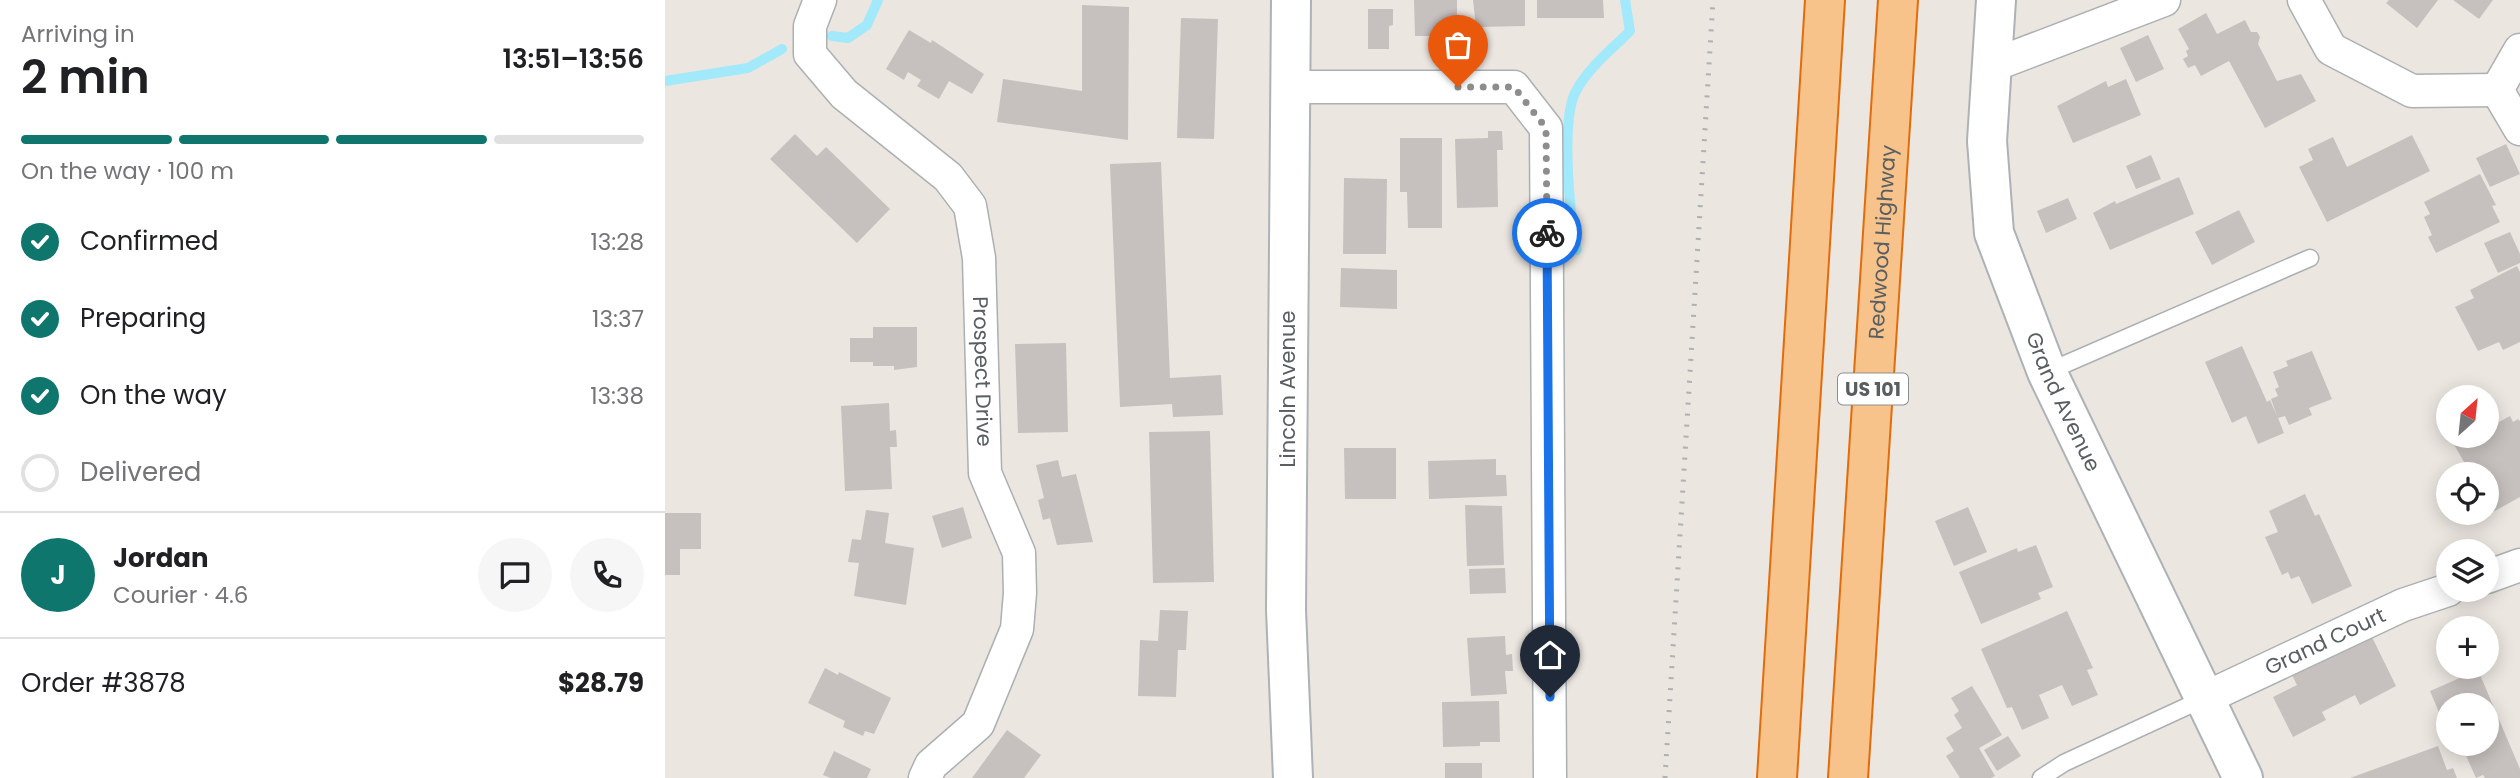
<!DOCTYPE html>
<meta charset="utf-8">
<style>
:root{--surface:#fff;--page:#f6f6f6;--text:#202124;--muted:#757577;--line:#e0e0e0;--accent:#0f766e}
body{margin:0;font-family:Poppins,sans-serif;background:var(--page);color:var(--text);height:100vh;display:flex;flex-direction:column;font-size:26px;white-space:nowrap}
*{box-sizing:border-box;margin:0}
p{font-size:23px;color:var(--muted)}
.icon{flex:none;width:38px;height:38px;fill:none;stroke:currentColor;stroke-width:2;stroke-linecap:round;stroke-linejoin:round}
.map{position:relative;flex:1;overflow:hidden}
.drawer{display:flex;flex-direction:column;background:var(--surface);width:665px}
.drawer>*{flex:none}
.needle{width:46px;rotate:27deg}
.fabs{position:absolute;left:1771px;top:385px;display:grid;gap:14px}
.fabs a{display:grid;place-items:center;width:63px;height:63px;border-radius:50%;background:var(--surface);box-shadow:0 4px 18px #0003;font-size:35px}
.pin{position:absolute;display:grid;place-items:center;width:60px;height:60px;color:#fff;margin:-72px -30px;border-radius:50% 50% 50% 0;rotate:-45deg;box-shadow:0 0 7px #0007}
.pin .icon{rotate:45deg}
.courier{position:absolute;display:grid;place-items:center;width:70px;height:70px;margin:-35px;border:5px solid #1a73e8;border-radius:50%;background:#fff;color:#222;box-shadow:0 2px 9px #0007}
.head em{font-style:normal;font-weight:600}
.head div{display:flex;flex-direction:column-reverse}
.head{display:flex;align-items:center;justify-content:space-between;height:119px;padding:0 21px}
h1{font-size:46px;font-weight:600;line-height:52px}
.bar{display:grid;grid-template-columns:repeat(4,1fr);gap:10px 7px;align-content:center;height:84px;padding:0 21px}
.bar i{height:9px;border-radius:5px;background:var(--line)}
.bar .current{background:var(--accent)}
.bar p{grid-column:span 4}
.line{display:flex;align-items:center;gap:18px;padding:0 21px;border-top:2px solid var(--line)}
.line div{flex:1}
.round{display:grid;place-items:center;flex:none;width:74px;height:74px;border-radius:37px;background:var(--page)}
ol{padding:0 21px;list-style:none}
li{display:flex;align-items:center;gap:21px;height:77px}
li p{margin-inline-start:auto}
li .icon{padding:7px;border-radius:50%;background:var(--accent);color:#fff;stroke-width:4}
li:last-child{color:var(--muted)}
li i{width:38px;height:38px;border:4px solid var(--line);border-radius:50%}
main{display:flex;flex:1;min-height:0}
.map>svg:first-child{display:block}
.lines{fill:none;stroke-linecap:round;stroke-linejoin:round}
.stream{stroke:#a1e9fb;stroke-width:10}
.building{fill:#c6c1be;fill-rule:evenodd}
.lane-casing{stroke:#acb0b3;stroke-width:19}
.street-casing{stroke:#acb0b3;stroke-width:35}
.secondary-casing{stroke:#adb2b6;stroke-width:42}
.highway-casing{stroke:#e26c0a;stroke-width:42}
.lane{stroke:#fff;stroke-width:16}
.street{stroke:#fff;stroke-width:32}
.secondary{stroke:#fff;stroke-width:38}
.highway{stroke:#f8c38b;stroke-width:38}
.rail{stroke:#afb0b1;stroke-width:5;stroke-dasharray:2 9;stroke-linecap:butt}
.done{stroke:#8c8e8d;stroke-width:7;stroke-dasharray:0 12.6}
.route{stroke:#1a73e8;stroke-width:9}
.labels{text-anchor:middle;stroke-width:7;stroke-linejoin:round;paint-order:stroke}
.shield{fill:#fff;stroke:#8b8e90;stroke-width:2}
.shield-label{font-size:19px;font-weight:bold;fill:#595e61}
.street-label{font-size:21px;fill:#595e61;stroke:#fff}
</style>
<main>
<section class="drawer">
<div class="head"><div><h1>2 min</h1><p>Arriving in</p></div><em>13:51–13:56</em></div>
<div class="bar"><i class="current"></i><i class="current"></i><i class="current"></i><i></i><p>On the way · 100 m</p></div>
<ol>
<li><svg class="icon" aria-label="check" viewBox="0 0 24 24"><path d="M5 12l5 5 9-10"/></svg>Confirmed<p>13:28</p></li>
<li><svg class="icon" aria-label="check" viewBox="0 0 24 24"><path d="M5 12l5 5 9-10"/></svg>Preparing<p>13:37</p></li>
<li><svg class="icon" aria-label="check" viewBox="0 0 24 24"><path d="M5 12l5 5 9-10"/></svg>On the way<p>13:38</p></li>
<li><i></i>Delivered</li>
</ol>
<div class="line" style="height:126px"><b class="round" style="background:var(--accent);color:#fff">J</b><div><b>Jordan</b><p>Courier · 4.6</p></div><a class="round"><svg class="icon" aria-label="chat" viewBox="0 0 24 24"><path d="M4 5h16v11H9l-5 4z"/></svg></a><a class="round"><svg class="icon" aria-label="phone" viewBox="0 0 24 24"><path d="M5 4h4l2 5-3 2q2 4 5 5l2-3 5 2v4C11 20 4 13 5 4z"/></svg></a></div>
<div class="line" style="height:91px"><div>Order #3878</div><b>$28.79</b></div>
</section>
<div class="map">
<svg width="1855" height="778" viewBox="0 0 1855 778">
<rect width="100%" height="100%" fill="#ebe6e0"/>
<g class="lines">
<path class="stream" d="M 167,36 L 183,38 L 202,25 L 213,0
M 0,81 L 83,68 L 117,49
M 912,250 C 905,217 895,120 911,91 C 923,68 946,50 965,31 L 960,0"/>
</g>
<path class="building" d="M 749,0 L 792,0 L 792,28 L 773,28 L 773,36 L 750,36 Z
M 808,0 L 860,0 L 860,26 L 811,27 Z
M 872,0 L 938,0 L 939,18 L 872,18 Z
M 1724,0 L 1773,0 L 1752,28 L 1721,3 Z
M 1788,0 L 1828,0 L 1814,19 Z
M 417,5 L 464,7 L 463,140 L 332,122 L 338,79 L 417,91 Z
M 703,9 L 728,9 L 728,25 L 724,26 L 724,49 L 703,49 Z
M 1541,13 L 1552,34 L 1580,20 L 1586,32 L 1592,32 L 1595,37 L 1593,44 L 1612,81 L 1636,74 L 1651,101 L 1600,128 L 1564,61 L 1536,76 L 1530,65 L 1523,68 L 1518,59 L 1523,56 L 1521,51 L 1524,49 L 1513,29 Z
M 516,18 L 553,19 L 549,139 L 512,138 Z
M 244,30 L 266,43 L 267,40 L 319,74 L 307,94 L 284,81 L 274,99 L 252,86 L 256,80 L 243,72 L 239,80 L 221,69 Z
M 1483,35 L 1499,69 L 1471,82 L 1455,48 Z
M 1461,79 L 1476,115 L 1408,143 L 1392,106 L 1441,81 L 1443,87 Z
M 823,131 L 837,131 L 838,150 L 832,150 L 833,207 L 792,208 L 790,139 L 823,138 Z
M 130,134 L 152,156 L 161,147 L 225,209 L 192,243 L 105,159 Z
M 1747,135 L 1765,171 L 1662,222 L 1634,167 L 1648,160 L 1643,149 L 1668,137 L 1682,167 Z
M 735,138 L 777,138 L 777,228 L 743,228 L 742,192 L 735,192 Z
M 1841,144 L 1855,174 L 1825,187 L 1811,158 Z
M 1486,155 L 1496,179 L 1471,189 L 1461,166 Z
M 496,162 L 505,378 L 556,375 L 558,415 L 508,417 L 507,404 L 455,407 L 445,164 Z
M 1815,174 L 1831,205 L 1827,206 L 1835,222 L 1771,253 L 1763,237 L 1767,235 L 1759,217 L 1765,214 L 1759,202 Z
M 1514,177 L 1529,214 L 1445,250 L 1428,213 L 1450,201 L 1451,204 Z
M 679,178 L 722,179 L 721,254 L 678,254 Z
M 1403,198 L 1412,219 L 1381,233 L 1372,211 Z
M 1574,210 L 1590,242 L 1547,265 L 1530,232 Z
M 1845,232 L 1855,254 L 1855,263 L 1833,273 L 1819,243 Z
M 1852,266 L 1855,272 L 1855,342 L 1838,350 L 1834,342 L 1813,351 L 1790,307 L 1809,298 L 1805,290 Z
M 676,268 L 732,270 L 732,309 L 675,307 Z
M 208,327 L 252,327 L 252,367 L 229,370 L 229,366 L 208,366 L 208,362 L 185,362 L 185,338 L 208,338 Z
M 401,343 L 403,432 L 353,433 L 350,344 Z
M 1577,346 L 1602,402 L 1605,400 L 1612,416 L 1606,399 L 1613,396 L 1610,389 L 1614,387 L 1608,372 L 1623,366 L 1621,361 L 1647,351 L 1667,399 L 1644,408 L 1647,415 L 1624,425 L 1620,416 L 1613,418 L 1619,433 L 1593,444 L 1581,416 L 1567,423 L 1540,362 Z
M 224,403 L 225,431 L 231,430 L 232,447 L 225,447 L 227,489 L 180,491 L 176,406 Z
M 1783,409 L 1783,435 L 1772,415 Z
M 1845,416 L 1848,422 L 1853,419 L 1855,421 L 1855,497 L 1828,512 L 1822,501 L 1822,474 L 1806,474 L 1784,436 L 1822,436 L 1822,421 L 1825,427 Z
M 545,431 L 549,582 L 488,583 L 484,432 Z
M 679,448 L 731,448 L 731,499 L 680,499 Z
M 831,459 L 831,475 L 841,475 L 842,496 L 764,499 L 763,461 Z
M 393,460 L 397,477 L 411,474 L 428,542 L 392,545 L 385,518 L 378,520 L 373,500 L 379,498 L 371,465 Z
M 1640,494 L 1650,516 L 1654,514 L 1687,586 L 1647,604 L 1634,576 L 1626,579 L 1623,572 L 1617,575 L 1600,537 L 1613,532 L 1604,511 Z
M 800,505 L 837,506 L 839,565 L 802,566 Z
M 298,507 L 307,538 L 277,548 L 267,516 Z
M 1303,507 L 1322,552 L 1289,566 L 1270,521 Z
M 201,510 L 224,513 L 220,543 L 249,548 L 241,605 L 189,596 L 194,563 L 183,562 L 187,539 L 196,540 Z
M 0,513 L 36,513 L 36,549 L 15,549 L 15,575 L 0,575 Z
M 1371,545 L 1388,587 L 1373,593 L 1376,599 L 1316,624 L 1294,572 L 1352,548 L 1353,552 Z
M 840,568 L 841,593 L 805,594 L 804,569 Z
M 495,610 L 523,611 L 521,650 L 513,650 L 511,697 L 473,696 L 475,640 L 493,641 Z
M 1402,611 L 1428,668 L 1422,670 L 1433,695 L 1407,706 L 1397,685 L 1374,695 L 1384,718 L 1357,730 L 1347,707 L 1342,708 L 1316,649 Z
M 1706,635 L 1731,686 L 1695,705 L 1690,695 L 1657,712 L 1661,720 L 1628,737 L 1608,697 L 1632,685 L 1627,675 Z
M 840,636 L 841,655 L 847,654 L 848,671 L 840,671 L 842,694 L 806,696 L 802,638 Z
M 160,668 L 173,675 L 174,672 L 226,698 L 209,734 L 200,731 L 198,736 L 178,727 L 180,721 L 143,703 Z
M 1813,670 L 1855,769 L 1855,778 L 1820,778 L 1818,775 L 1811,778 L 1798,749 L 1788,753 L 1785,747 L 1782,748 L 1773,726 L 1779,724 L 1765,691 ZM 1783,705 L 1822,705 L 1822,744 L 1783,744 Z
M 1307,686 L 1337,735 L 1314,748 L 1330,776 L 1326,778 L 1295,778 L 1281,756 L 1289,751 L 1281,738 L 1297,728 L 1289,715 L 1294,711 L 1286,698 Z
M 834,701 L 835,742 L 815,742 L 815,746 L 778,747 L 777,702 Z
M 342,730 L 376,755 L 359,778 L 307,778 Z
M 1343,736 L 1356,756 L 1332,771 L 1319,750 Z
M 1773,746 L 1782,770 L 1788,768 L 1792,778 L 1685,778 Z
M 169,751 L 206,769 L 202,778 L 166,778 L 158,775 Z
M 780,763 L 817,763 L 817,778 L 780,778 Z"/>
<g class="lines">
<g class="lane-casing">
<path id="lane" d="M 1382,372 L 1645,258
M 1376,778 L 1399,763 L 1538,699"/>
</g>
<g class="street-casing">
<g id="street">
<path id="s1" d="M 155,0 L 145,26 L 145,54 L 179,94 L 283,177 L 305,206 L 314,258 L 320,473 L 354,553 L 355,593 L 352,629 L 313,724 L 266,765 L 260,778"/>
<path d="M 1639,0 L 1666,49 L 1747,91 L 1832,90"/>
<path d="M 1326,66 L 1499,0"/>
<path d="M 625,87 L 849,87 L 881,128 L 885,778"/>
<path d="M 1832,90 L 1855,50"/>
<path d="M 1832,90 L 1855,129"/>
<path d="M 1822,577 L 1855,565"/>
<path id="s2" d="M 1538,699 L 1738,605 L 1783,590"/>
</g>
</g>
<g class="secondary-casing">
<g id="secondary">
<path d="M 626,0 L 621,610 L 628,778"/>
<path id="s3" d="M 1331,0 L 1322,141 L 1329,233 L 1382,372 L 1578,778"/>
</g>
</g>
<g class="highway-casing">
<g id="highway">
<path d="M 1112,778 L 1160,0"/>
<path id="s4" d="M 1183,778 L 1233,0"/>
</g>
</g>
<use href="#lane" class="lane"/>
<use href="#street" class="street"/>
<use href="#secondary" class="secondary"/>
<use href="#highway" class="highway"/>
<path class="rail" d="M 1000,778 L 1048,0"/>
</g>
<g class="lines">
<path class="done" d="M 793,87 L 849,87 L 881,128 L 882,233"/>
<path class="route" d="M 882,233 L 885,697"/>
</g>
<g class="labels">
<rect class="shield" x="1173" y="373.5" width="70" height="31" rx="5"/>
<g class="shield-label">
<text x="1208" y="396">US 101</text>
</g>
<g class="street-label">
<text dy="7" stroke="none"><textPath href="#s4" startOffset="537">Redwood Highway</textPath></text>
<text dy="7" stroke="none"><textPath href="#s1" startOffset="444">Prospect Drive</textPath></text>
<text transform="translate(623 389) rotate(-90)" y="7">Lincoln Avenue</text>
<text dy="7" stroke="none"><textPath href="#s3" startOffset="416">Grand Avenue</textPath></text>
<text dy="7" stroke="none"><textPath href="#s2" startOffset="135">Grand Court</textPath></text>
</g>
</g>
</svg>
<div class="fabs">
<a><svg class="needle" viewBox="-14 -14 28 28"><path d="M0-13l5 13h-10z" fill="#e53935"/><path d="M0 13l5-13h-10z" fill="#757577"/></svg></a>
<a><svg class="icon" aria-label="locate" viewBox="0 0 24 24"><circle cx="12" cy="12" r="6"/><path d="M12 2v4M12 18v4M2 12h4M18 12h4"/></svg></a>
<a><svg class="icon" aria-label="layers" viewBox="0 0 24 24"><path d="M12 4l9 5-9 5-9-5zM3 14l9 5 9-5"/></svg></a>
<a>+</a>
<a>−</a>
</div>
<div class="pin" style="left:793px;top:87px;background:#ea580c"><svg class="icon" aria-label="bag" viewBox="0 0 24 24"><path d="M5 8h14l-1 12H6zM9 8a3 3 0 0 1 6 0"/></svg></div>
<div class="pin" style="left:885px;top:697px;background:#1f2937"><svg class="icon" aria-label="home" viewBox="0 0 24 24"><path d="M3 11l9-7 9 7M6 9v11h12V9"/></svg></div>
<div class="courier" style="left:882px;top:233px"><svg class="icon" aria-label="bike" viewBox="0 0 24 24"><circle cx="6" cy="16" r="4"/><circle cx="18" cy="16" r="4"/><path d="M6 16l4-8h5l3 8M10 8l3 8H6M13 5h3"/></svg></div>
</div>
</main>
